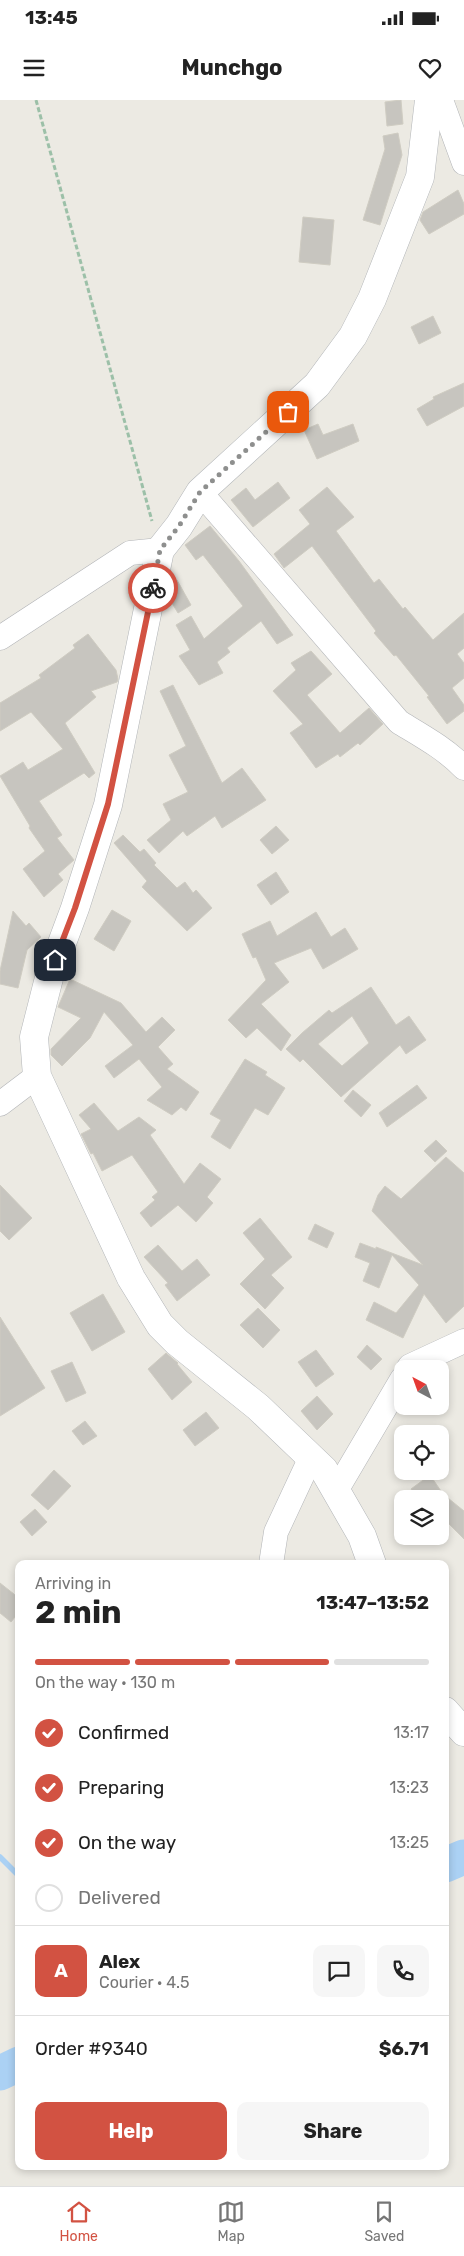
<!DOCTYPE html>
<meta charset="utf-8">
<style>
:root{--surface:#fff;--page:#f6f6f6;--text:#222;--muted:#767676;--line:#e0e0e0;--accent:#d25242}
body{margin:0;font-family:Rubik,sans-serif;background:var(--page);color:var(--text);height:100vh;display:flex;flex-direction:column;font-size:19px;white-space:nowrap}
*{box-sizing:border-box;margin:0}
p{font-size:16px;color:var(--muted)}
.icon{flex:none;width:28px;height:28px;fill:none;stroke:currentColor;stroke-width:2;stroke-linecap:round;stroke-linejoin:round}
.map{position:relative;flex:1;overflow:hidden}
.sheet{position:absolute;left:15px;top:1460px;width:434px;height:610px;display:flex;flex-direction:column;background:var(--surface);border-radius:10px;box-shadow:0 2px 8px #0003}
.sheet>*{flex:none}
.needle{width:32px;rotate:319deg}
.controls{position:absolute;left:394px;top:1260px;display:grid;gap:10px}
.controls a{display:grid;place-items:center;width:55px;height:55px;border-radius:10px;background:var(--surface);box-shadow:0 2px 8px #0003;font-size:25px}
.pin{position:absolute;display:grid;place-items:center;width:42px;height:42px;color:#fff;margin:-21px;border-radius:10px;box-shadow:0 2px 8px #0006}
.courier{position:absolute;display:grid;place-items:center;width:50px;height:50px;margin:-25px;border:4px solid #d25242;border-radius:50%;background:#fff;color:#222;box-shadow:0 1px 6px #0007}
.overview em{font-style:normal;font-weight:700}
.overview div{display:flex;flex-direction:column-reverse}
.overview{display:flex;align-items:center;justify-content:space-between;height:85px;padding:0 20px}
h1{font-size:32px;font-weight:700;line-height:38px}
.bar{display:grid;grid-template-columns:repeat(4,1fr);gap:8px 5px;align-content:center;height:60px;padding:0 20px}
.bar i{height:6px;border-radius:4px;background:var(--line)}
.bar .on{background:var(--accent)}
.bar p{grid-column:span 4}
.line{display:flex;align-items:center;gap:12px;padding:0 20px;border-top:1px solid var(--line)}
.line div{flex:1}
.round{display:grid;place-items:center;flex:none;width:52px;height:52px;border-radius:10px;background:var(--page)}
ol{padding:0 20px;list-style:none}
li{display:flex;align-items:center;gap:15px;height:55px}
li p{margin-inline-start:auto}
li .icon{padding:5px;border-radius:50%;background:var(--accent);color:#fff;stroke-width:4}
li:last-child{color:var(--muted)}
li i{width:28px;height:28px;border:2px solid var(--line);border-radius:50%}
.cta{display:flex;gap:10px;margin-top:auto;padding:10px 20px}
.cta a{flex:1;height:58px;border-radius:10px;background:var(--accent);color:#fff;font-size:20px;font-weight:700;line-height:58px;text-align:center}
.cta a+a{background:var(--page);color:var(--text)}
.status{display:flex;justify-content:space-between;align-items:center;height:35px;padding:0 25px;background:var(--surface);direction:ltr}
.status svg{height:14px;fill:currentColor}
header{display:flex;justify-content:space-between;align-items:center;height:65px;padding:0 20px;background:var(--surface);font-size:22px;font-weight:700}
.menu{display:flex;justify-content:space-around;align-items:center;height:70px;border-top:1px solid var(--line);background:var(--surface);font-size:14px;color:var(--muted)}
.menu a{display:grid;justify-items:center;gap:2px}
.menu .on{color:var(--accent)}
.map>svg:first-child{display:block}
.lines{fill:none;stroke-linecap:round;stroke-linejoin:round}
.stream{stroke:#abd1f4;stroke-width:5.5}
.river{stroke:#abd1f4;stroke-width:35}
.building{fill:#c7c5bf;stroke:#cfccc2;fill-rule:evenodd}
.street-casing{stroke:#b3b5b8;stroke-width:25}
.secondary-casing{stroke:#b2b5b8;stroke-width:29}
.path{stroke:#9cc0a8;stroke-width:3;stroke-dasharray:5 2.5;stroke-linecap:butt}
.street{stroke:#fff;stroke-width:24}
.secondary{stroke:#fff;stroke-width:28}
.done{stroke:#8e8f8e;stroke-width:5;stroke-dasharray:0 9}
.route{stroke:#d25242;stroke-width:6}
</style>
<div class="status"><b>13:45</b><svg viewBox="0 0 49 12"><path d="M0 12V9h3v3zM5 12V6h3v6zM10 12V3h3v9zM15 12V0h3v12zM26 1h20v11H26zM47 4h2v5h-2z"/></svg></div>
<header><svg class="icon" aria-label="menu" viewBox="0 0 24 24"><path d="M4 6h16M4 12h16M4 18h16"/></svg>Munchgo<svg class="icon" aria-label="heart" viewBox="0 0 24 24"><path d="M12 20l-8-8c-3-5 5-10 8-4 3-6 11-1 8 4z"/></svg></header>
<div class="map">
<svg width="464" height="2086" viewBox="0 0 464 2086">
<rect width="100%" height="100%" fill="#eceae3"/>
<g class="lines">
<path class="stream" d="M 0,1757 L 19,1776"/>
<path class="river" d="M 445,1765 L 464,1757
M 0,1973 L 19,1964"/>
</g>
<path class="building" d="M 401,0 L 403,24 L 387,26 L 385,2 Z
M 398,33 L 402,55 L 380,125 L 363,120 L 385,49 L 383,36 Z
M 458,90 L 464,104 L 464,114 L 429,134 L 420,120 L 423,112 Z
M 303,117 L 334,120 L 330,165 L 299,162 Z
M 433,216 L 441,233 L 419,244 L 411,227 Z
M 464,283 L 464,306 L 427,326 L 417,309 L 434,299 L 433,297 Z
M 318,324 L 323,335 L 353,324 L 359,341 L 317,359 L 304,330 Z
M 278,382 L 290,398 L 253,427 L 231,400 L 246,388 L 255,400 Z
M 327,387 L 354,417 L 336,431 L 374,483 L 379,479 L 403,509 L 405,507 L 433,540 L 464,513 L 464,548 L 457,554 L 464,563 L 464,578 L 452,588 L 464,605 L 464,611 L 447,624 L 427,597 L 429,596 L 396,555 L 394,556 L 374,533 L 376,531 L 312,446 L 284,468 L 274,454 L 310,424 L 299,410 Z
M 210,426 L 239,461 L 293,535 L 277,544 L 261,521 L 227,548 L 230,552 L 217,562 L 223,573 L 199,585 L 179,556 L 190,550 L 176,525 L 191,516 L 204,539 L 243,506 L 203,455 L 196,460 L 185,445 Z
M 177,480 L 191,505 L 178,513 L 167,495 L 169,485 Z
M 88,534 L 116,570 L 118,579 L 117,582 L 91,591 L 96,597 L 65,623 L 95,673 L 89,678 L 84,673 L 39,701 L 62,735 L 57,738 L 74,760 L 58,774 L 63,780 L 44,797 L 23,769 L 45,751 L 29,728 L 30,726 L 0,676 L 23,662 L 28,670 L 63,649 L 31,612 L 0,631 L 0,603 L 41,578 L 39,575 L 75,548 L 73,545 Z
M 311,551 L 332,574 L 307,595 L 340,633 L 369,608 L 383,624 L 360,645 L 358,643 L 340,657 L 338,654 L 316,668 L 290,633 L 303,624 L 273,591 L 296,570 L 291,563 Z
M 173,585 L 222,683 L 242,668 L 266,700 L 222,728 L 215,716 L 187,736 L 183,731 L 159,753 L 147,740 L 171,720 L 163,704 L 188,692 L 169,655 L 186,646 L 160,591 Z
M 276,726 L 289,740 L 272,754 L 260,740 Z
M 123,735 L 140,752 L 144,749 L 156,763 L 154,765 L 177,788 L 185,782 L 193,793 L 196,790 L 212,808 L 187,831 L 142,787 L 147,781 L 114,743 Z
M 276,772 L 289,792 L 271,805 L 257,785 Z
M 112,810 L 131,821 L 114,851 L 94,839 Z
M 13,811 L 26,826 L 29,823 L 41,837 L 27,850 L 18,888 L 0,884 L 0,871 Z
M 316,812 L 331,837 L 345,828 L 358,849 L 323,869 L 311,848 L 274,863 L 289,882 L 261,904 L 291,935 L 281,951 L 257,928 L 246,938 L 228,920 L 266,880 L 256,857 L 253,858 L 242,834 L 270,821 L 277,836 Z
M 70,879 L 121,903 L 146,932 L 162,917 L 175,930 L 158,947 L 173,964 L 167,969 L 199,992 L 186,1011 L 181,1007 L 172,1015 L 147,1000 L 162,987 L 139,959 L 114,978 L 105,966 L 133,945 L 104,912 L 90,938 L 62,966 L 51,955 L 51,949 L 81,918 L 58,907 Z
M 371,887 L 396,925 L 409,916 L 426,940 L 406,954 L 400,945 L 341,997 L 303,959 L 300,962 L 286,949 L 302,933 L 329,910 L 332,913 ZM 352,916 L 369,943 L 342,966 L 318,944 Z
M 245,959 L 267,972 L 265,975 L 285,988 L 268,1015 L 255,1008 L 230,1049 L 211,1037 L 221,1020 L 210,1014 Z
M 417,985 L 427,998 L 387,1027 L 379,1013 Z
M 353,990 L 371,1005 L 361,1017 L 344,1001 Z
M 94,1003 L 118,1031 L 139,1017 L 156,1030 L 150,1035 L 184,1084 L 200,1063 L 221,1079 L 207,1097 L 213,1103 L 196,1122 L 178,1105 L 151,1127 L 140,1113 L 155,1100 L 152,1097 L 158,1092 L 132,1055 L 102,1071 L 93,1053 L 91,1054 L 81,1034 L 91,1029 L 79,1015 Z
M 436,1040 L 447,1051 L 435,1062 L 424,1051 Z
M 446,1057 L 464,1073 L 464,1206 L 446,1223 L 424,1194 L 403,1238 L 366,1220 L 374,1202 L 396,1213 L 419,1185 L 392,1155 L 379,1188 L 363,1181 L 370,1163 L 355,1157 L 360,1143 L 376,1149 L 376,1147 L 423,1165 L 372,1111 L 378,1095 L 385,1086 L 401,1099 Z
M 0,1085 L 32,1118 L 9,1140 L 0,1131 Z
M 260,1118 L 292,1157 L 271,1175 L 284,1188 L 265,1209 L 240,1184 L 265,1159 L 243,1133 Z
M 315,1124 L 334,1133 L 327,1148 L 308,1139 Z
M 158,1145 L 182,1171 L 197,1159 L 210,1175 L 177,1201 L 165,1185 L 168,1183 L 144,1157 Z
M 103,1194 L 125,1232 L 92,1251 L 70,1213 Z
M 258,1208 L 280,1230 L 263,1248 L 240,1225 Z
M 0,1217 L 45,1288 L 0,1316 Z
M 367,1245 L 382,1259 L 371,1270 L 357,1257 Z
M 316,1250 L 334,1274 L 316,1287 L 298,1262 Z
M 166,1253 L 178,1263 L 177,1264 L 192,1282 L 172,1300 L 148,1269 Z
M 72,1262 L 86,1293 L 66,1302 L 51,1271 Z
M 317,1296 L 333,1314 L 317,1330 L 301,1311 Z
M 206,1312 L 219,1328 L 195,1346 L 183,1330 Z
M 85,1321 L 97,1336 L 83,1345 L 72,1331 Z
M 54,1370 L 71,1386 L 48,1410 L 31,1395 Z
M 430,1375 L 443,1394 L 464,1411 L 464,1439 L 448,1423 L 440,1433 L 440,1399 L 417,1399 L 411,1389 Z
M 35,1409 L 47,1422 L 32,1436 L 20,1422 Z
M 0,1483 L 19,1498 L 19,1512 L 11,1522 L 0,1513 Z"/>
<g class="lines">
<g class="street-casing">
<path id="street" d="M 441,0 L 464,63
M 200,392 L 399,622 C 422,636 446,649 464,668
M 0,538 L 130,453 L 160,450
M 0,1004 L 37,976
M 408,1269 L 410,1266 L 464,1241
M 336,1391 L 402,1279
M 271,1464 L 276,1432 L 311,1357"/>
</g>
<g class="secondary-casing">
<path id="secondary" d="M 372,1464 L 362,1436 L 324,1370 L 258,1307 L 177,1242 L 160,1225 L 131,1178 L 37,976 L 34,937 L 49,878 L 75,808 L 108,705 L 160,450 L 179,426 L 200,392 L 317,285 L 353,236 L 372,199 L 420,77 L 429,0
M 445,1611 L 464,1632"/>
</g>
<path class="path" d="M 36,0 L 152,421"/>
<use href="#street" class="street"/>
<use href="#secondary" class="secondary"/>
</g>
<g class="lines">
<path class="done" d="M 153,488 L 160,450 L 179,426 L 200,392 L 288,312"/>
<path class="route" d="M 55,860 L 75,808 L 108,704 L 153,488"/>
</g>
</svg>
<div class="controls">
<a><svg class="needle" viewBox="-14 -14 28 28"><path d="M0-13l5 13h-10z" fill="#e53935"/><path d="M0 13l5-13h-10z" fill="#767676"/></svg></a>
<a><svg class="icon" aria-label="locate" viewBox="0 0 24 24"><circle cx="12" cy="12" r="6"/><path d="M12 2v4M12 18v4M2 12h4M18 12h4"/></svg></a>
<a><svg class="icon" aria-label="layers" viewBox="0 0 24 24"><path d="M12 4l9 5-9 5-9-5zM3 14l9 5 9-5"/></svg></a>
</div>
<div class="pin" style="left:288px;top:312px;background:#ea580c"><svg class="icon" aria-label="bag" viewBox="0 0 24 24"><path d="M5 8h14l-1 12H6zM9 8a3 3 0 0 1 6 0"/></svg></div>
<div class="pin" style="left:55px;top:860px;background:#1f2937"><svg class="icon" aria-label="home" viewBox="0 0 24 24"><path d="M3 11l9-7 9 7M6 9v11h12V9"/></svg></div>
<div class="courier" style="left:153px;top:488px"><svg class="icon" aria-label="bike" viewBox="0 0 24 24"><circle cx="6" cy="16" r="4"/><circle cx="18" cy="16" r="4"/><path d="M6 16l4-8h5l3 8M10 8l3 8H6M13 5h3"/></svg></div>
<section class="sheet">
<div class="overview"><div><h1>2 min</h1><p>Arriving in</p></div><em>13:47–13:52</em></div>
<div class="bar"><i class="on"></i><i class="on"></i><i class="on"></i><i></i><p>On the way · 130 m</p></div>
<ol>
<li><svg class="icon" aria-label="check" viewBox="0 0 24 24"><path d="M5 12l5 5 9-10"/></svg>Confirmed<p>13:17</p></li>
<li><svg class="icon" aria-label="check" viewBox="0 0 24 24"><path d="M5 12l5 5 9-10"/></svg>Preparing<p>13:23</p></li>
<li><svg class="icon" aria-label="check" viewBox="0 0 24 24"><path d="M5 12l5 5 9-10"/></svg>On the way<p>13:25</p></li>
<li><i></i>Delivered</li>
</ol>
<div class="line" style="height:90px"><b class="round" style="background:var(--accent);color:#fff">A</b><div><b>Alex</b><p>Courier · 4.5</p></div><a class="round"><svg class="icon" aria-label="chat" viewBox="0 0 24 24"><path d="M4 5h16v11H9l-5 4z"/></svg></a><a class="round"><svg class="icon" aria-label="phone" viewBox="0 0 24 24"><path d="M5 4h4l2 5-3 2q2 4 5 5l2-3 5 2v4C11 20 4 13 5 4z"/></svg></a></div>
<div class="line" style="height:65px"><div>Order #9340</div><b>$6.71</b></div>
<div class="cta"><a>Help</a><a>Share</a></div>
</section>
</div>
<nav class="menu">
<a class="on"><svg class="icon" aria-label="home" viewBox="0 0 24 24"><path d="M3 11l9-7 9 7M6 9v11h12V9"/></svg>Home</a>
<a><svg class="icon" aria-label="map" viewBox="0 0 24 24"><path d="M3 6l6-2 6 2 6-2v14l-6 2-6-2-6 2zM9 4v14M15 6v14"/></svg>Map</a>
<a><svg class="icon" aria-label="saved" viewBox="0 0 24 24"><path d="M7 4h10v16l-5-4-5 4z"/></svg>Saved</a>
</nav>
